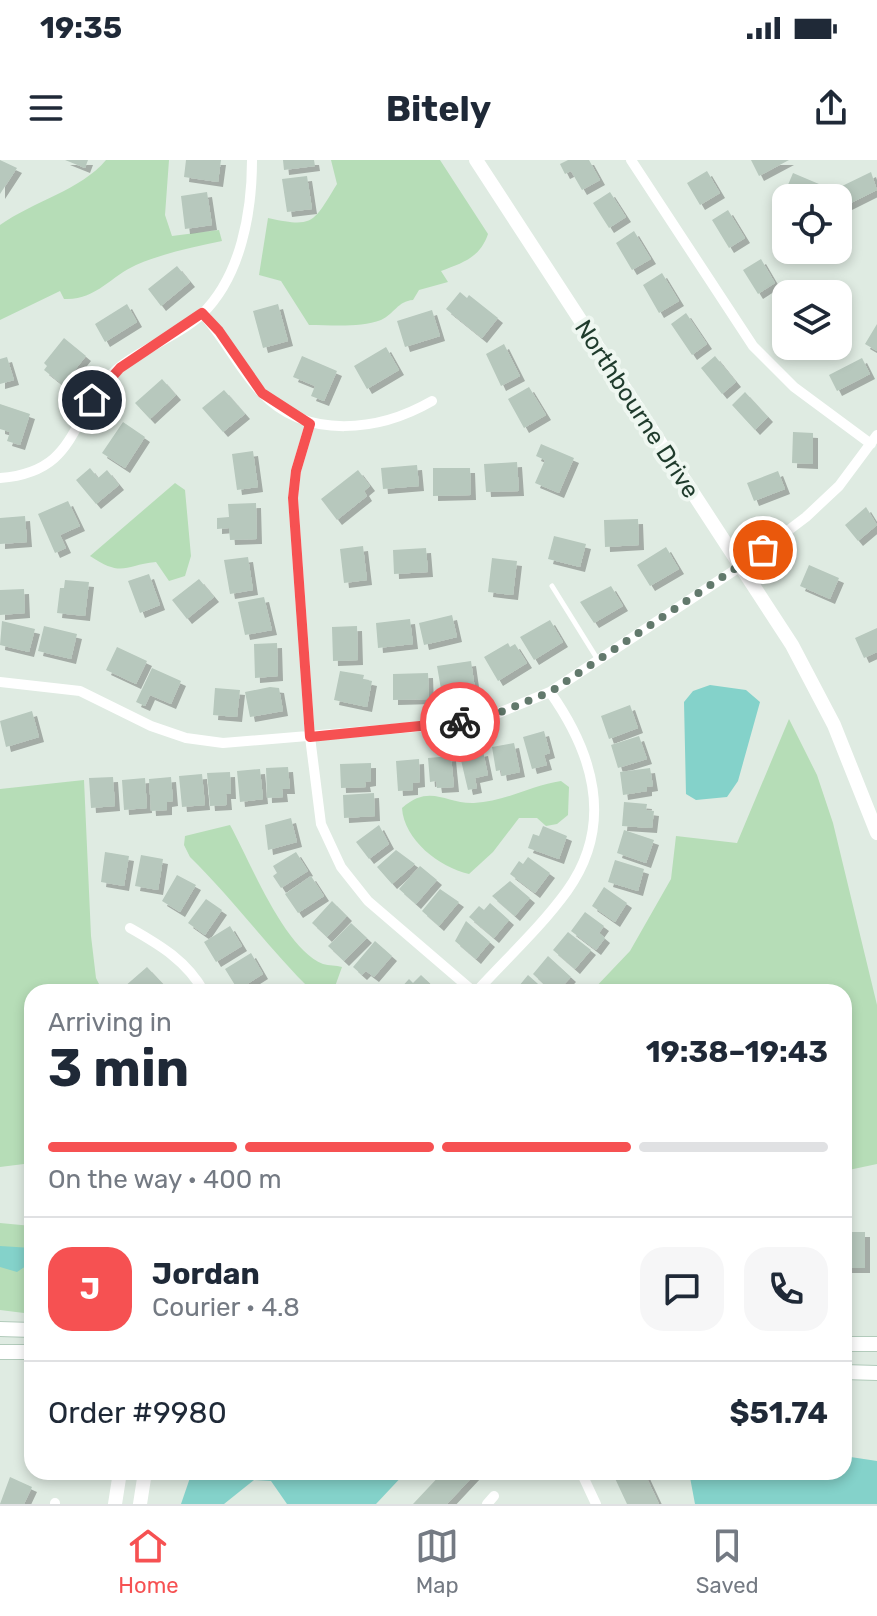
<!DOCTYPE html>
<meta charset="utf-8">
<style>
:root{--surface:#fff;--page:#f6f6f7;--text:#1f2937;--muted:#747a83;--line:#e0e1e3;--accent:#f65152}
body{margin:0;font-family:Rubik,sans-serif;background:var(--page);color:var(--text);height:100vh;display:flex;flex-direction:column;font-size:30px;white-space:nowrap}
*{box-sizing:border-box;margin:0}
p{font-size:26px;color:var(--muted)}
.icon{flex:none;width:44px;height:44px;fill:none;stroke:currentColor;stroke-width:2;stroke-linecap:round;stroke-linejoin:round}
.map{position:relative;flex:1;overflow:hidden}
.panel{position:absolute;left:24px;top:824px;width:828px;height:496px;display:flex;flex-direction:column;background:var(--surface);border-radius:24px;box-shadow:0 4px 12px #0003}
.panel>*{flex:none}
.tools{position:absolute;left:772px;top:24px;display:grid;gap:16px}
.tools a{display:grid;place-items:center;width:80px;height:80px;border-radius:16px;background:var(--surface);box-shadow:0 4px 12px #0003;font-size:40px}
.pin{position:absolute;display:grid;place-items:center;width:68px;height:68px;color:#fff;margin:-34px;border:4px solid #fff;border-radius:50%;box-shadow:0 2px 8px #0007}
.courier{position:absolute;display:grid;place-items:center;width:80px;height:80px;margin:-40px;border:6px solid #f65152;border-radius:50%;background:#fff;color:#222;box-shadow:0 2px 10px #0007}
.headline em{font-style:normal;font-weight:700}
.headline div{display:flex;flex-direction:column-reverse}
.headline{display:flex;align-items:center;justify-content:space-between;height:136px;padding:0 24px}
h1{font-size:52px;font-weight:700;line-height:60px}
.bar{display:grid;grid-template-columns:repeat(4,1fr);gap:12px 8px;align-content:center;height:96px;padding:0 24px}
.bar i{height:10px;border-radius:6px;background:var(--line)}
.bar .active{background:var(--accent)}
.bar p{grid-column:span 4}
.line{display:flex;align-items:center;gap:20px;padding:0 24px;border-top:2px solid var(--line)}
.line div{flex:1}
.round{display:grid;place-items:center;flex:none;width:84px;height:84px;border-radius:24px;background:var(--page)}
.status{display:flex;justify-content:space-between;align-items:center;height:56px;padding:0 40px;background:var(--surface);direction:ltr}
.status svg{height:22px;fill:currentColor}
header{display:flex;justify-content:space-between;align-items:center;height:104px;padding:0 24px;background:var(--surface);font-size:36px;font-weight:700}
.tab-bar{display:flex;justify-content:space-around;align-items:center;height:112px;border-top:2px solid var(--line);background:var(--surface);font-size:22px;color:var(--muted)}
.tab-bar a{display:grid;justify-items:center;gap:4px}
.tab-bar .active{color:var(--accent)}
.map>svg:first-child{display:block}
.green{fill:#b6ddb7}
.water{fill:#84d2ca}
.building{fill:#b7c8bd;filter:url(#shadow)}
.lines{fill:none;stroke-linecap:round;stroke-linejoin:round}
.secondary-casing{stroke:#b2cbbb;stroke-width:16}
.service{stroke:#fff;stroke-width:5}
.minor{stroke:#fff;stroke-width:10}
.tertiary{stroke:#fff;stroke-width:14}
.secondary{stroke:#fff;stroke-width:14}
.done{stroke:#62796c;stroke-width:8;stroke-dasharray:0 14.4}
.route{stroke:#f65152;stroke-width:10}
.labels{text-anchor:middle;stroke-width:8;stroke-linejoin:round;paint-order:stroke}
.street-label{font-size:24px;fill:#1f3b2c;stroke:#eff7f1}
</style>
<div class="status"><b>19:35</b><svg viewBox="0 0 49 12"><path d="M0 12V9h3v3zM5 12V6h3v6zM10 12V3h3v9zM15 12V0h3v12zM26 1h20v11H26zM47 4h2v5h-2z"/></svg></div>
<header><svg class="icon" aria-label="menu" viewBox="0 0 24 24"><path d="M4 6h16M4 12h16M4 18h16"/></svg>Bitely<svg class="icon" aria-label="share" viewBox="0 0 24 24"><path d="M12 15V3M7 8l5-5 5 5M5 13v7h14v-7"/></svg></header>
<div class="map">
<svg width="877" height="1344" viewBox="0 0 877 1344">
<defs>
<filter id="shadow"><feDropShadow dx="5" dy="5" stdDeviation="0" flood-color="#0004"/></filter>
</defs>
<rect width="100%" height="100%" fill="#dfebe2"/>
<path class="green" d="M 106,0 L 169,0 L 165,55 L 172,76 L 219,70 L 222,81 C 193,87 164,93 136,105 C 111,116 95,141 64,139 L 60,131 L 0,160 L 0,65 C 34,41 81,30 106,0 Z
M 331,0 L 440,0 L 488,74 C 480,98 462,103 441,111 L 448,122 L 419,130 L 413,140 C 398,141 394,154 381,160 C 360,168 331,165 309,165 L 281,121 L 259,115 L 268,58 C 314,68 313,63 337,24 Z
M 175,323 L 185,330 L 191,396 L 185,416 L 169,421 L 156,402 C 124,405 123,418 90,396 Z
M 789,559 L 817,615 L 833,663 L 877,845 L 877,1004 L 844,1011 L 844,832 L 591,832 L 630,791 L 671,719 L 676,676 L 737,683 Z
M 84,620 L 91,776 L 96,818 L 103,832 L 32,832 L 32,1003 L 0,1007 L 0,629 Z
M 561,621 L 569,627 L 568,655 L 557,664 L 546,666 L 537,658 L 519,658 L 493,692 L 469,714 C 439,707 404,680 402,648 C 430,623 446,644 474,643 C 505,642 532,625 561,621 Z
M 230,665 C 250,701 284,789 323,804 C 329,806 336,805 342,807 L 333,832 L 313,832 C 269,789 234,740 190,697 L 184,685 L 185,676 Z
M 0,1063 L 32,1066 L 32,1154 L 0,1150 Z"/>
<path class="water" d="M 710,525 L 746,530 L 760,542 L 738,621 L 727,637 L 696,640 L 686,634 L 684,542 L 693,531 Z
M 0,1086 L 32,1088 L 32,1102 L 17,1112 L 0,1107 Z
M 844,1296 L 877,1301 L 877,1344 L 695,1344 L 689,1312 L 844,1312 Z
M 192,1312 L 406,1312 L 376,1344 L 287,1344 L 271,1321 L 254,1320 L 224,1344 L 181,1344 Z"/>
<path class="building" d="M 0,0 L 17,8 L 0,34 Z
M 65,0 L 88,0 L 85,8 Z
M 186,0 L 221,0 L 218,22 L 184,17 Z
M 283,0 L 314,0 L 315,6 L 284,10 Z
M 568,0 L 589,0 L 600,20 L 582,30 L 571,11 L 565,14 L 560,4 Z
M 751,0 L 789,0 L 759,16 Z
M 707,11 L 720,33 L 700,45 L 687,23 Z
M 871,12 L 877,30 L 847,45 L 838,28 Z
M 793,13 L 826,27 L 821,38 L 799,38 L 785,32 Z
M 307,16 L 312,49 L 287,52 L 282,19 Z
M 207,32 L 212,65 L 185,69 L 181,36 Z
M 610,32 L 626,57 L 609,68 L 593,43 Z
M 728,50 L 745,78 L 729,88 L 712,60 Z
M 634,71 L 651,99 L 632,110 L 616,83 Z
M 761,99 L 775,123 L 758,134 L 743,110 Z
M 177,106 L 190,122 L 161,146 L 148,129 Z
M 662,113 L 679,141 L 659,153 L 643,125 Z
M 460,132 L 467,138 L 469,135 L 498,158 L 482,178 L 446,149 Z
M 127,144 L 137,162 L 105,182 L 95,164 Z
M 278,144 L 288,181 L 263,188 L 253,151 Z
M 786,147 L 786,173 L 773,159 Z
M 432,150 L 440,176 L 405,187 L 397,161 Z
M 686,153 L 707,184 L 692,195 L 671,164 Z
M 877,164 L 877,191 L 865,184 Z
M 64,178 L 86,196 L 63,225 L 44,210 L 47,206 L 44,203 Z
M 504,184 L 520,216 L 501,226 L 486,194 Z
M 386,187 L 399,210 L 367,229 L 354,206 Z
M 302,196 L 337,211 L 324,241 L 311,236 L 315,226 L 293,217 Z
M 715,196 L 736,222 L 722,234 L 701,208 Z
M 7,197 L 14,220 L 0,224 L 0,199 Z
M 862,198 L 870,214 L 837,231 L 829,215 Z
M 162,219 L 176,235 L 150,259 L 135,243 Z
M 529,227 L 546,255 L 524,268 L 508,239 Z
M 224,230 L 245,254 L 223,272 L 202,248 Z
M 745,232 L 768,257 L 755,270 L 732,245 Z
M 0,244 L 30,254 L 20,285 L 7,281 L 10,272 L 0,269 Z
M 123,262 L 145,277 L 125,308 L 102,293 Z
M 793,272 L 813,273 L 813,304 L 792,303 Z
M 541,284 L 574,298 L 559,333 L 535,323 L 545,300 L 536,296 Z
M 253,291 L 258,327 L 237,330 L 232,294 Z
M 517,302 L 519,331 L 486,332 L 484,304 Z
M 417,305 L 419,326 L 383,329 L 381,308 Z
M 90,308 L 98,318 L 107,310 L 119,325 L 96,344 L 76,320 Z
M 433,308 L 470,308 L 471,335 L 433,336 Z
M 358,310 L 370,326 L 364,331 L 367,336 L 337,360 L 321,339 Z
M 778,311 L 785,329 L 754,341 L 747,323 Z
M 68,341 L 80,366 L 60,375 L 66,388 L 55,393 L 38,354 Z
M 256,343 L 257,379 L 230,380 L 229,368 L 217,369 L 217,358 L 229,357 L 228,344 Z
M 866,347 L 877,365 L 858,381 L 845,365 Z
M 25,356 L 27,382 L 0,384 L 0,358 Z
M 638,359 L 639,385 L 605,387 L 604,360 Z
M 554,376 L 586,384 L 580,407 L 548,399 Z
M 363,386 L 367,420 L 344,423 L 340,389 Z
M 666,387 L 679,409 L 650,426 L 637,405 Z
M 426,388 L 428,412 L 394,414 L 393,390 Z
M 248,397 L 253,430 L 230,434 L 224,400 Z
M 492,398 L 517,401 L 513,435 L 488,432 Z
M 809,405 L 839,418 L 830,439 L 800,426 Z
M 149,414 L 160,445 L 140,453 L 128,421 Z
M 199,419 L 214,437 L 187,459 L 172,440 Z
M 65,420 L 89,422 L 85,456 L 57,453 L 60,428 L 64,428 Z
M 611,426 L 623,446 L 594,463 L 580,442 Z
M 24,429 L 25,453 L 0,455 L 0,430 Z
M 264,437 L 272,470 L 245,475 L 238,442 Z
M 452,455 L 457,477 L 424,485 L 419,463 Z
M 410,459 L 413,484 L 378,488 L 376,463 Z
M 550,460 L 563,482 L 534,500 L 520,477 Z
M 2,461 L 35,469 L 29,492 L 0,485 Z
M 44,466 L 77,474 L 71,499 L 38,491 Z
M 357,466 L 358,500 L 333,501 L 332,467 Z
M 877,468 L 877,492 L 864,498 L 855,478 Z
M 277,483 L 278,516 L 255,518 L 254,484 Z
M 508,483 L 510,487 L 515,484 L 527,503 L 498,521 L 484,497 Z
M 117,487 L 147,501 L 136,524 L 106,510 Z
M 471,501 L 475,529 L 442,535 L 437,506 Z
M 152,508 L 181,521 L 171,544 L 150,535 L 145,546 L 136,542 Z
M 340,511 L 364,515 L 363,519 L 372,521 L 367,547 L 334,540 Z
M 428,513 L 429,539 L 393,540 L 393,514 Z
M 270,527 L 279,528 L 283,551 L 250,557 L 245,532 Z
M 215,528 L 240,530 L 237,557 L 213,555 Z
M 630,545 L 638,568 L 609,579 L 601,556 Z
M 32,551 L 39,577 L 6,587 L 0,561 Z
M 544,571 L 550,593 L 544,595 L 547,605 L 532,609 L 523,577 Z
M 639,576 L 647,599 L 618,608 L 611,585 Z
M 514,583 L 520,612 L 502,616 L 501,610 L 496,611 L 492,587 Z
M 483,591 L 488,615 L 475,618 L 477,628 L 468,630 L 460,596 Z
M 451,596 L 454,627 L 437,628 L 436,621 L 430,622 L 428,598 Z
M 419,599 L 420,622 L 413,623 L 413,630 L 398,631 L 396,601 Z
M 371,603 L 371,621 L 365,622 L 366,627 L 341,628 L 340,604 Z
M 288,607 L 290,629 L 282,629 L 283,637 L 267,638 L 266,608 Z
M 650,608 L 653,626 L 647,627 L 647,631 L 623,635 L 620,612 Z
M 260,609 L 263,639 L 240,642 L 237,611 Z
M 230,612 L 231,634 L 226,634 L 227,645 L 210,646 L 207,613 Z
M 202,614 L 205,645 L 182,647 L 179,616 Z
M 113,617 L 115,646 L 91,648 L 89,618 Z
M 171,617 L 173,641 L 167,642 L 167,650 L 151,651 L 149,619 Z
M 145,618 L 147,648 L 124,650 L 122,620 Z
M 374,633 L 375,656 L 344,658 L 343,635 Z
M 624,642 L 647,644 L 646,650 L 654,651 L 652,668 L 622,666 Z
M 291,658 L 297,682 L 268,690 L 265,665 Z
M 379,665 L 389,684 L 369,699 L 356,682 Z
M 543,666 L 567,676 L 559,699 L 528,688 L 533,674 L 539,676 Z
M 624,670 L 654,680 L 646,703 L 617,693 Z
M 396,690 L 415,704 L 392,724 L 377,707 Z
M 105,692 L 129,696 L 124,726 L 101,722 Z
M 296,692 L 308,711 L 281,728 L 273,716 L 277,713 L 273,706 Z
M 141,695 L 163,699 L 158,730 L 135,726 Z
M 528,697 L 550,713 L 535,733 L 510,714 L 519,701 L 523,704 Z
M 615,700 L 644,709 L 638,731 L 608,722 Z
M 420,706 L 437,720 L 416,744 L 399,729 Z
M 177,715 L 196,725 L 180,752 L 162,741 Z
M 311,716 L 324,736 L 298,753 L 285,734 Z
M 510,721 L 530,738 L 515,756 L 492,736 Z
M 604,727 L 627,743 L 615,762 L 592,746 Z
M 440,729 L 459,742 L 439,766 L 422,751 Z
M 206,739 L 222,750 L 205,775 L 188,763 Z
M 332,741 L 347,756 L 327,777 L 312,763 Z
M 490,743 L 509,760 L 494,778 L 469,757 L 479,746 L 484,750 Z
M 585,752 L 604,766 L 599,773 L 605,778 L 596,790 L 571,771 Z
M 466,761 L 490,782 L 476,799 L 455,781 Z
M 351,763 L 367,778 L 344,801 L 328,786 Z
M 230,766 L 242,786 L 216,802 L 204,782 Z
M 568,772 L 591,790 L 575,809 L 553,790 Z
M 375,781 L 392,796 L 374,817 L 366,811 L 362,815 L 353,807 Z
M 251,793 L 263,814 L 238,830 L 225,809 Z
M 548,796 L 571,817 L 557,832 L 552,832 L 533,814 Z
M 147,807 L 163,824 L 154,832 L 129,832 L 124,827 Z
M 421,815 L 439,832 L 399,830 L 409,819 L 413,823 Z
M 528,815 L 547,832 L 514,832 Z
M 844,1072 L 865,1072 L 865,1108 L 844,1108 Z
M 443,1312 L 476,1313 L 447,1344 L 413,1344 Z
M 612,1312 L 644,1312 L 659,1344 L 627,1344 Z
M 10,1317 L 32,1327 L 24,1344 L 0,1344 Z"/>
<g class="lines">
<g class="secondary-casing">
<path id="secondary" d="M 0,1169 L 32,1170
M 844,1184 L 877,1184
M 0,1192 L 32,1192
M 844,1212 L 877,1213"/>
</g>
<path class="service" d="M 552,426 L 598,500"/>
<path class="minor" d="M 631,0 L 753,186 L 794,227 L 871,284
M 202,153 C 225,178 239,209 261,232 C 307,281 380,271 432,241
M 310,264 L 296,311 L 293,338 L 310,577 L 321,664 L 341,707 L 368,741 L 474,832
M 0,318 C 74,312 69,265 106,220 C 131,191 174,180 202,154 C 241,116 252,52 252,0
M 0,522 L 80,531 L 151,566 L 186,578 L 223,583 L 451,564 L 496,554 L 550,532 L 741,406 L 806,357 L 839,326 L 877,275
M 130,768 C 160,785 187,801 204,832
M 476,832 C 506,799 541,767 567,731 C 615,664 593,593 550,532
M 581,1312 L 596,1344
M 55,1344 L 55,1343
M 487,1344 L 494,1336"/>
<path class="tertiary" d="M 476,0 L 792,485 L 834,565 L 877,673
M 115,1344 L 120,1312
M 140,1344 L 145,1312"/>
<use href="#secondary" class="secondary"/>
</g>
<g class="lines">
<path class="done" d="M 460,562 L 496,554 L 550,532 L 763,390"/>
<path class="route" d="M 92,240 L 120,208 L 202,153 L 219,171 L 262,233 L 310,264 L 296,311 L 293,338 L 310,577 L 460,562"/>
</g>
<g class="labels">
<g class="street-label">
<text transform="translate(637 249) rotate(57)" y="8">Northbourne Drive</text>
</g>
</g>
</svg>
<div class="tools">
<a><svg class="icon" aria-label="locate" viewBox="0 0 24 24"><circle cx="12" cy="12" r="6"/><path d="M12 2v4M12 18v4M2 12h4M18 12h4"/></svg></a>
<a><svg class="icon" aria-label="layers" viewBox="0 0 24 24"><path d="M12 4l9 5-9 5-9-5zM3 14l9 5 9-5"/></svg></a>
</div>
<div class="pin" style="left:763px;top:390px;background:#ea580c"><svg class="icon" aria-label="bag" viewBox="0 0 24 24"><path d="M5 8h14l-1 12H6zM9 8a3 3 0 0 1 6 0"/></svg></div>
<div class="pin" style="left:92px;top:240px;background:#1f2937"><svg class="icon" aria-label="home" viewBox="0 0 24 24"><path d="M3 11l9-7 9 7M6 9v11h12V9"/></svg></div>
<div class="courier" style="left:460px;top:562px"><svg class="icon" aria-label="bike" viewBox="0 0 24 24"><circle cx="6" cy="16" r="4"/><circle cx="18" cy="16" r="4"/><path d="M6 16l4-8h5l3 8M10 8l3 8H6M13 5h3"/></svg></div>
<section class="panel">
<div class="headline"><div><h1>3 min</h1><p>Arriving in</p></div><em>19:38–19:43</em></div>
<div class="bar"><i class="active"></i><i class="active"></i><i class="active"></i><i></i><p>On the way · 400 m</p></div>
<div class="line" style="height:144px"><b class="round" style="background:var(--accent);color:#fff">J</b><div><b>Jordan</b><p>Courier · 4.8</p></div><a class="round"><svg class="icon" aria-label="chat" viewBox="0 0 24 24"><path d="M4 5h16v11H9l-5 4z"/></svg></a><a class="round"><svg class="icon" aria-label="phone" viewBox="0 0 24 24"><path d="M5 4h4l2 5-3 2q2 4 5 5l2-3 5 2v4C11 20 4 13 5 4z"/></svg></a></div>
<div class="line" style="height:104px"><div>Order #9980</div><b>$51.74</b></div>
</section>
</div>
<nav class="tab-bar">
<a class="active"><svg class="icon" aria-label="home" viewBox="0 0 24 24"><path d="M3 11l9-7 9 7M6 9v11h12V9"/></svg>Home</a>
<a><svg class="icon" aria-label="map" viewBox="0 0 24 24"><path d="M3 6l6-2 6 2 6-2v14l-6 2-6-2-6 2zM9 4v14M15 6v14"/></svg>Map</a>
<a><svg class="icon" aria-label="saved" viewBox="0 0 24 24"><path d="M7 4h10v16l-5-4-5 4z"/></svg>Saved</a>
</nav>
